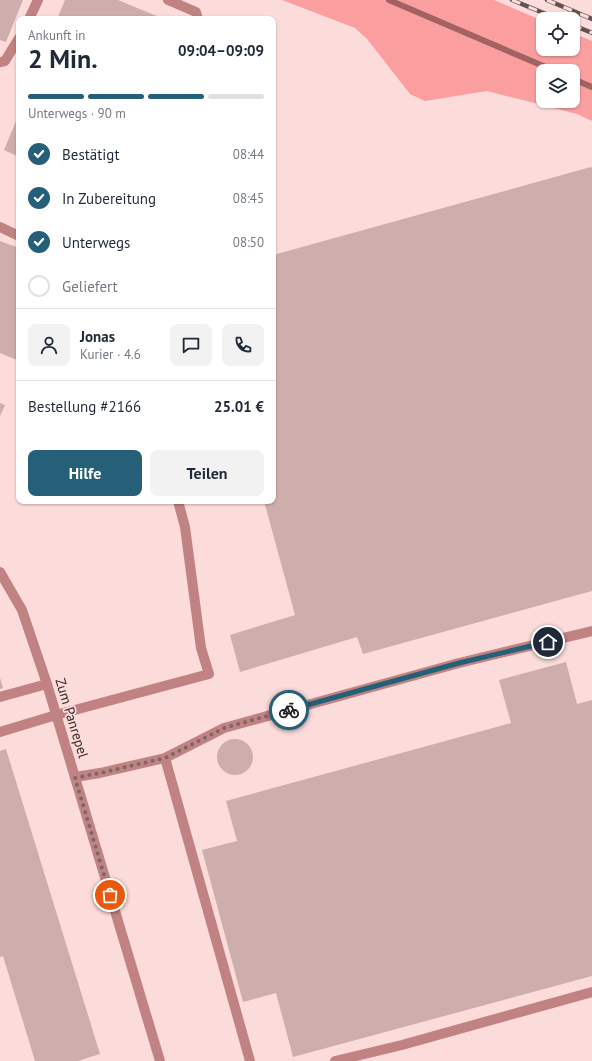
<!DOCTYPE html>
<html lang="de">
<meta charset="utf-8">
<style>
:root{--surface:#fff;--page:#f2f2f3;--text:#1f2937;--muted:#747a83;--line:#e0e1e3;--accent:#256078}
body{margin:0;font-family:"PT Sans",sans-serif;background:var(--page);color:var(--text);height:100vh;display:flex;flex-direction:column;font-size:15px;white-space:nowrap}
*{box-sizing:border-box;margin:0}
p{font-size:13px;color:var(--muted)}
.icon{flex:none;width:22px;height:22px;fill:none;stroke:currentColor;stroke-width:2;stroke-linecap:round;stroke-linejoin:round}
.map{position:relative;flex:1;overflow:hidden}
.details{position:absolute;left:16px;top:16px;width:260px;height:488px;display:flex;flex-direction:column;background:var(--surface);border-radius:8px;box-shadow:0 1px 3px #0004}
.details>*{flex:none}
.fabs{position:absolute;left:536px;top:12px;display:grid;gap:8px}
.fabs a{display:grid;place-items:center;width:44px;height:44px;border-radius:8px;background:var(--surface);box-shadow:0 1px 3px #0004;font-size:20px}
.pin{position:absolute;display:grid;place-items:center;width:34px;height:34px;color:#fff;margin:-17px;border:2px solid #fff;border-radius:50%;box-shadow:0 1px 4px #0007}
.courier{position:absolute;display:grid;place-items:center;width:40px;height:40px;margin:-20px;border:3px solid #256078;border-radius:50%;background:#fff;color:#222;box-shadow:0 1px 5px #0007}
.headline em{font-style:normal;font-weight:700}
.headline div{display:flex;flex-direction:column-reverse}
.headline{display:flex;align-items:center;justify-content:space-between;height:68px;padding:0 12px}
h1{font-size:26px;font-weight:700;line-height:30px}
.bar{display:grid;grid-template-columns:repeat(4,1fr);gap:6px 4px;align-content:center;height:48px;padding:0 12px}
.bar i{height:5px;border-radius:3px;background:var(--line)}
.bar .current{background:var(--accent)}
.bar p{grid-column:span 4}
.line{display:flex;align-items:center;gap:10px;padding:0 12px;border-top:1px solid var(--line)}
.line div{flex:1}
.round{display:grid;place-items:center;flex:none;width:42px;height:42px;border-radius:8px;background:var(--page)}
ol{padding:0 12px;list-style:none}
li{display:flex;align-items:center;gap:12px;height:44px}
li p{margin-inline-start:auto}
li .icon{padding:4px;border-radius:50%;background:var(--accent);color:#fff;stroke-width:4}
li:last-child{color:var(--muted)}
li i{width:22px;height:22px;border:2px solid var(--line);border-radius:50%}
.primary-button{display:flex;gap:8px;margin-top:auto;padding:8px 12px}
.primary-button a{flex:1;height:46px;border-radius:8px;background:var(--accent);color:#fff;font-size:16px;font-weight:700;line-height:46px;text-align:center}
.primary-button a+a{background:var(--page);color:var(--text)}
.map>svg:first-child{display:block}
.green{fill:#fa9ea0;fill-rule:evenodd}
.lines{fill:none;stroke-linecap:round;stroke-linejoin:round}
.stream{stroke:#a36162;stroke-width:6}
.building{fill:#cdaead}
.lane{stroke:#c08283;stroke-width:10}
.street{stroke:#c08283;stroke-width:10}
.rail-casing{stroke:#635252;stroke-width:4.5}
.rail{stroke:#fcdbdb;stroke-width:3;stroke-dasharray:9;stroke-linecap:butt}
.done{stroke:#7b6767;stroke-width:4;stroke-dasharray:0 7.2}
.route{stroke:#256078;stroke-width:5}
.labels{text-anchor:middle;stroke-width:3.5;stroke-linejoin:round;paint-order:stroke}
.street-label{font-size:14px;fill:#352929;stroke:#fcdbdb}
</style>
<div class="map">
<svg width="592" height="1061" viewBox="0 0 592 1061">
<rect width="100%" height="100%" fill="#fcdbdb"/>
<path class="green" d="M 282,0 L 494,0 L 543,21 L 543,49 L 573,49 L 573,33 L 592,41 L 592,121 L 577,114 L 487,91 L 425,101 L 410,94 L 367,39 L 355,28 ZM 543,71 L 573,71 L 573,101 L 543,101 Z"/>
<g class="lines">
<path class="stream" d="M 389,0 L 555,71
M 573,79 L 592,87"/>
</g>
<path class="building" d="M 0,0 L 23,0 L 6,42 L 0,40 Z
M 65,0 L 118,0 L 164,19 L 57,19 Z
M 19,114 L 19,157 L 4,150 Z
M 591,167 L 592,168 L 592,591 L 363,654 L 357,637 L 240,672 L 230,635 L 295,615 L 264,501 L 273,501 L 273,255 Z
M 0,241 L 19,248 L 19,361 L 0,353 Z
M 0,403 L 5,405 L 0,416 Z
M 566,662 L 577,704 L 592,700 L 592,976 L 293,1057 L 276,993 L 243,1002 L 202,850 L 237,841 L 226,801 L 511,723 L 499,680 Z
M 0,678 L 3,688 L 0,689 Z
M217 757a18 18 0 1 1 36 0a18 18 0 1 1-36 0Z
M 6,749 L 100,1054 L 78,1061 L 35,1061 L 3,956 L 0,957 L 0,751 Z"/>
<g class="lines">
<path class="lane" d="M 168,0 L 196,12 L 198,19
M 29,19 L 38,0
M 0,62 L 5,61 L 19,38
M 0,227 L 19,236
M 0,697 L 47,684
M 0,732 L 56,715 L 209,674 L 201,648 L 185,527 L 178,501
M 165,758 L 250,1061
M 75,777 L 100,773 L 165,758 L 224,728 L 459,663 L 592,631
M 335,1061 L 402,1045 L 592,992"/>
<path class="street" d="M 0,572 L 22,610 L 47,684 L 160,1061"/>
<g class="rail-casing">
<path id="rail" d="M 512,0 L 558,19
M 547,0 L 592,19
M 573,25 L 592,33"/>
</g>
<use href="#rail" class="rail"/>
</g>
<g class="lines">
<path class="done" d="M 110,895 L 75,778 L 100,773 L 165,758 L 224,728 L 289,710"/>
<path class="route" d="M 289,710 L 459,663 L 548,642"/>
</g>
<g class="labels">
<g class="street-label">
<text transform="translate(72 718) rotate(73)" y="5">Zum Panrepel</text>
</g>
</g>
</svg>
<div class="fabs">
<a><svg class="icon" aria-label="locate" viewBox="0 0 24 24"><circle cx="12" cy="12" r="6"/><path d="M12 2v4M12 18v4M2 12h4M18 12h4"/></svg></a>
<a><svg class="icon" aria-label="layers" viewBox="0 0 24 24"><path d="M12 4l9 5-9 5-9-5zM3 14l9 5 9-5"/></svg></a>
</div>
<div class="pin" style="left:110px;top:895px;background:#ea580c"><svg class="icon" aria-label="bag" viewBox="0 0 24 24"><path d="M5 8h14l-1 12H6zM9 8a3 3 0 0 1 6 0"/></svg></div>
<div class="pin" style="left:548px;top:642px;background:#1f2937"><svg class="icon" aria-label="home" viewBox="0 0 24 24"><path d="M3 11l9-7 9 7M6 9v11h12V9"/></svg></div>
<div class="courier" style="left:289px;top:710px"><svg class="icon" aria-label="bike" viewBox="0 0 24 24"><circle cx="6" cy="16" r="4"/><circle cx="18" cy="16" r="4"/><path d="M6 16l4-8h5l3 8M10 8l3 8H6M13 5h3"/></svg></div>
<section class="details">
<div class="headline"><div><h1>2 Min.</h1><p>Ankunft in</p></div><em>09:04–09:09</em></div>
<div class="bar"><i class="current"></i><i class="current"></i><i class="current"></i><i></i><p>Unterwegs · 90 m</p></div>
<ol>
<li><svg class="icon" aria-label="check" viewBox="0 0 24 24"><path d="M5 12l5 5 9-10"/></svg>Bestätigt<p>08:44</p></li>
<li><svg class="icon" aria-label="check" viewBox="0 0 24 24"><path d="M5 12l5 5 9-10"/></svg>In Zubereitung<p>08:45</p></li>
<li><svg class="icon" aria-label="check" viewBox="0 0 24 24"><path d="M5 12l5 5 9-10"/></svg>Unterwegs<p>08:50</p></li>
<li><i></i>Geliefert</li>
</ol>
<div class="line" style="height:72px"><a class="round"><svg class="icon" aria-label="person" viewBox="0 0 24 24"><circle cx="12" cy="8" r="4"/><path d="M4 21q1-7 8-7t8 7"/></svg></a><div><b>Jonas</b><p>Kurier · 4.6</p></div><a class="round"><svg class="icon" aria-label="chat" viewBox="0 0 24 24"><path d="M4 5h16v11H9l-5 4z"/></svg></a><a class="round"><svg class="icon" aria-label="phone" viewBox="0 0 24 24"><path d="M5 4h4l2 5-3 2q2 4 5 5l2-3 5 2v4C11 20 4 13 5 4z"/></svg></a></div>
<div class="line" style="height:52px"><div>Bestellung #2166</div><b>25.01 €</b></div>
<div class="primary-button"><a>Hilfe</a><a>Teilen</a></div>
</section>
</div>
